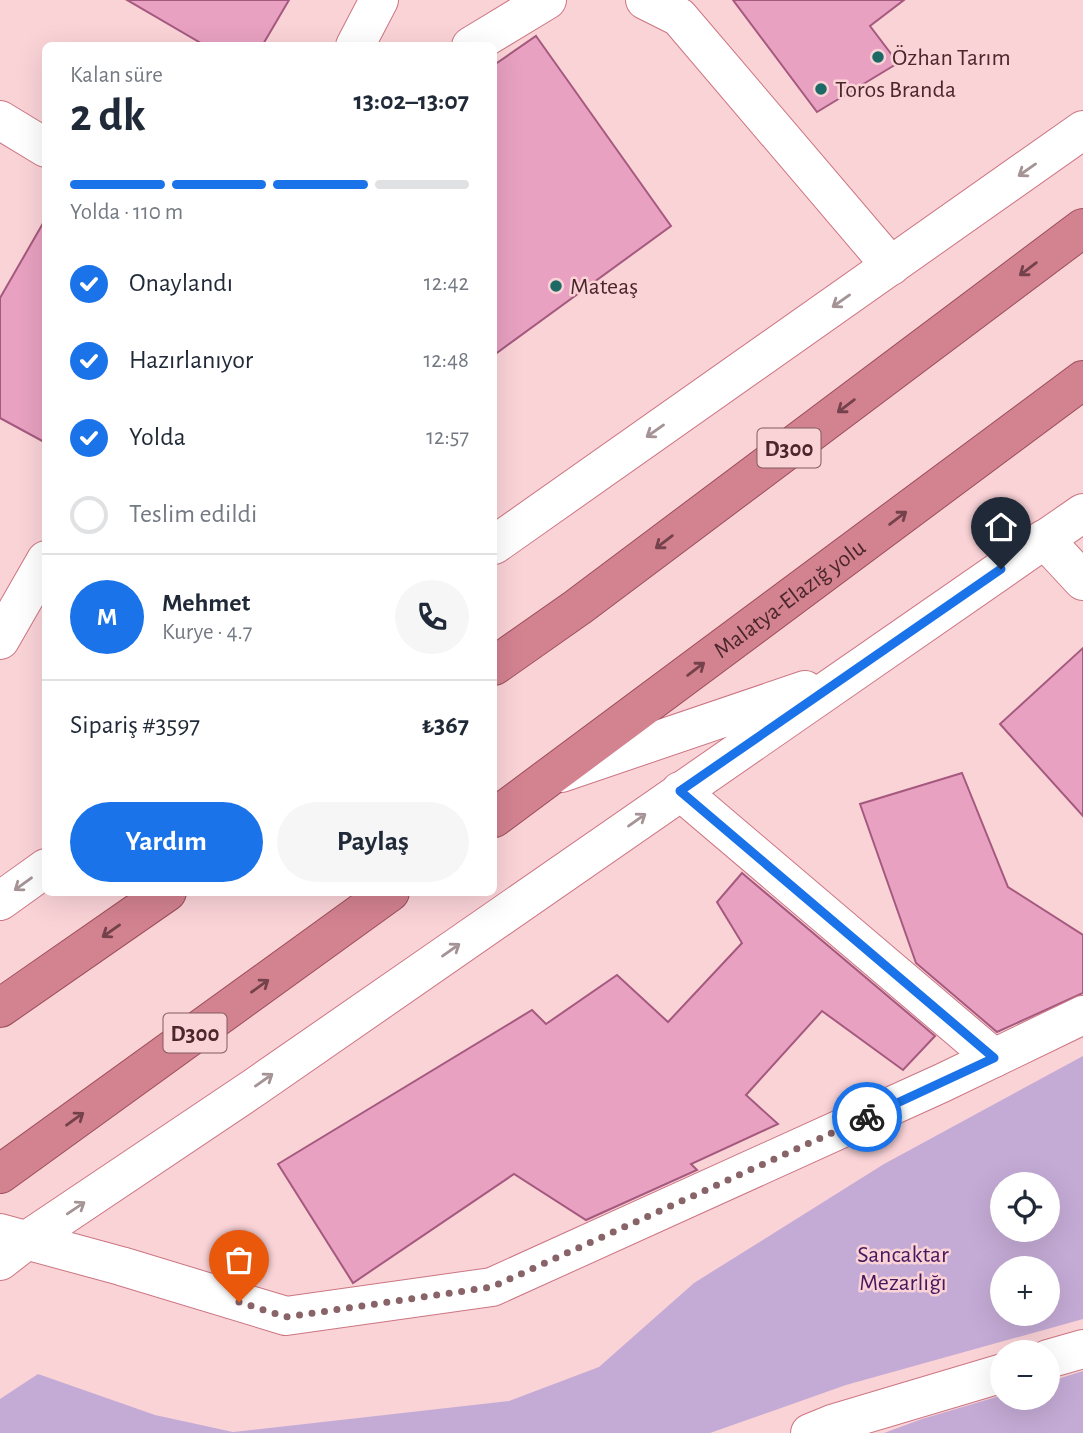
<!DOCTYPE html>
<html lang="tr">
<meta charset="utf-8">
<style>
:root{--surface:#fff;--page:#f6f6f7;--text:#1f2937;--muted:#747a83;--line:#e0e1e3;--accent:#1a73e8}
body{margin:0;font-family:"Alegreya Sans",sans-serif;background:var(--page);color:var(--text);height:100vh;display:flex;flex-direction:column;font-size:26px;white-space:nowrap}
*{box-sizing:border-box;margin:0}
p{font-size:23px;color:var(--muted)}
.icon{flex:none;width:38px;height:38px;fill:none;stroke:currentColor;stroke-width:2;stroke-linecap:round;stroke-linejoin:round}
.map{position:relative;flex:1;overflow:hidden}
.drawer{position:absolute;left:42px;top:42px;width:455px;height:854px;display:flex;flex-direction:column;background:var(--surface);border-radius:10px;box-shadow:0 7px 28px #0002}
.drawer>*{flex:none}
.buttons{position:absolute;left:990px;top:1172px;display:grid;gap:14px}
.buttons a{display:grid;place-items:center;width:70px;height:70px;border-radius:50%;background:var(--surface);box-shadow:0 7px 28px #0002;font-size:35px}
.pin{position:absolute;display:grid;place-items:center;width:60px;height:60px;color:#fff;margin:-72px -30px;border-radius:50% 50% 50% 0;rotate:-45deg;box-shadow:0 0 7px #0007}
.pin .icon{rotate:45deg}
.courier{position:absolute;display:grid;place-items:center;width:70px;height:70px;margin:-35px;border:5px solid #1a73e8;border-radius:50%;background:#fff;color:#222;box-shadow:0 2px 9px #0007}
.overview em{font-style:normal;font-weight:700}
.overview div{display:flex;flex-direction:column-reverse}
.overview{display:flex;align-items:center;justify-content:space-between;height:119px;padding:0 28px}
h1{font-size:46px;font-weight:700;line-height:52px}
.bar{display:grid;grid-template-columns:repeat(4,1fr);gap:10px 7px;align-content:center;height:84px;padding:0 28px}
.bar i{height:9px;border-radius:5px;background:var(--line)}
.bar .current{background:var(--accent)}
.bar p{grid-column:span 4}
.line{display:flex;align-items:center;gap:18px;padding:0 28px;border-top:2px solid var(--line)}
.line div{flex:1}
.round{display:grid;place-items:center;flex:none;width:74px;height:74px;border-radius:37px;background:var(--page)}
ol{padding:0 28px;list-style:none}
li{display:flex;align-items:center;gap:21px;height:77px}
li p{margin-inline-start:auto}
li .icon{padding:7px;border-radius:50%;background:var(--accent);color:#fff;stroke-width:4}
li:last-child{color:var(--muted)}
li i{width:38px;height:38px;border:4px solid var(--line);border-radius:50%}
.button{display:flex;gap:14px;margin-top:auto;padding:14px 28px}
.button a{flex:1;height:80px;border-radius:42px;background:var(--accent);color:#fff;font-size:28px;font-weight:700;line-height:80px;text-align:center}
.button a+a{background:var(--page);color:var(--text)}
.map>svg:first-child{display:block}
.green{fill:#c4abd6;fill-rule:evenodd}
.building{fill:#e8a1c1;stroke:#a5597e;stroke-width:2}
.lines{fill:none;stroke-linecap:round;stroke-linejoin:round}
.minor-casing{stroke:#cc7582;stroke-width:40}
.tertiary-casing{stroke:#cc7582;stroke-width:40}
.secondary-casing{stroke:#cc7582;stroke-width:40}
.trunk-casing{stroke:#9c4d5b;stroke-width:40}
.minor{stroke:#fff;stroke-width:38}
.tertiary{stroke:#fff;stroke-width:38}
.secondary{stroke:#fff;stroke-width:38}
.trunk{stroke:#d38290;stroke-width:38}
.oneway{stroke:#a59396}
.oneway2{stroke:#74424a}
.done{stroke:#886368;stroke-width:7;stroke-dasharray:0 12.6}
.route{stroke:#1a73e8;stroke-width:9}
.poi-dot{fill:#1c6966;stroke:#fad3d7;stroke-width:2.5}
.labels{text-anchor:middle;stroke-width:5;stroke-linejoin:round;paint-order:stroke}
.shield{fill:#fad3d7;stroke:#805b5f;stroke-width:2}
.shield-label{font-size:23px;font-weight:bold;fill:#4b272c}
.poi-label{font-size:24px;fill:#4b272c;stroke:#fad3d7;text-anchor:start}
.street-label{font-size:24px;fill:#4b272c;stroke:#fad3d7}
.park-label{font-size:24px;fill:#46185f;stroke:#fad3d7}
</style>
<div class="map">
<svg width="1083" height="1433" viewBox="0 0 1083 1433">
<rect width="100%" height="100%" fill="#fad3d7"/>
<path class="green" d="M 1083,1056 L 1083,1319 L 846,1385 L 710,1433 L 0,1433 L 0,1399 L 38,1374 L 155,1415 L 233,1432 L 509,1401 L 599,1367 L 694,1283 L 884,1164 ZM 1003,1185 L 1048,1185 L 1048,1230 L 1003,1230 ZM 1003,1269 L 1048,1269 L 1048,1314 L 1003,1314 Z
M 1083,1371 L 1083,1433 L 884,1433 L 922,1419 L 1003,1395 L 1003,1398 L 1048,1398 L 1048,1382 Z"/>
<path class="building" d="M 127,0 L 289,0 L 262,46 L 206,46 Z
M 733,0 L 904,0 L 870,26 L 898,63 L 817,112 Z
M 536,36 L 671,226 L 494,355 L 494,65 Z
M 46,218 L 46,443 L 0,418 L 0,298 Z
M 1083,648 L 1083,816 L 1000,724 Z
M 962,773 L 1008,887 L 1083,935 L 1083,993 L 997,1032 L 916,963 L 860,804 Z
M 742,873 L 935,1036 L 903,1070 L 822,1011 L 746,1095 L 778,1124 L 691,1164 L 697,1170 L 586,1220 L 514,1174 L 353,1283 L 278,1164 L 532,1010 L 546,1024 L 617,975 L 668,1022 L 742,943 L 717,902 Z"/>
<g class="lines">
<g class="minor-casing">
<path id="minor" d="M 645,0 L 679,17 L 891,266
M 355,46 L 379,0
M 471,46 L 547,0
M 0,120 L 46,148
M 1044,539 L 1083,581
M 0,640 L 46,560
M 0,1233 L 121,1266 L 286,1316 L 492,1287 L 942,1083 L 1083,1015"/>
</g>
<g class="tertiary-casing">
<path id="tertiary" d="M 1048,1359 L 1083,1349
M 810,1433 L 832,1424 L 1003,1373"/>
</g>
<g class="secondary-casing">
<path id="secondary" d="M 494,545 L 1083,130
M 561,773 L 805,690
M 680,791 L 994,1058
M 0,901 L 46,868
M 0,1261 L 27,1240 L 255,1087 L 1083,513"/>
</g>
<g class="trunk-casing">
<g id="trunk">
<path d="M 494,666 L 578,607 L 1083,228"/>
<path id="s1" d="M 494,818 L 1083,380"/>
<path d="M 0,1008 L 167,892"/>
<path d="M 0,1174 L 390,892"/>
</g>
</g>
<use href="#minor" class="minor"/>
<use href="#tertiary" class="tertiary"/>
<use href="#secondary" class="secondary"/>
<use href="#trunk" class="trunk"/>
</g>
<defs><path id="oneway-shaft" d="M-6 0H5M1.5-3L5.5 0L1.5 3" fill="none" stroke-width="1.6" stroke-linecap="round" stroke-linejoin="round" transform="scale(1.75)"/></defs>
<g class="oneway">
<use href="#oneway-shaft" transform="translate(1027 170) rotate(145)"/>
<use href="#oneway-shaft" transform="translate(841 301) rotate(145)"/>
<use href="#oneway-shaft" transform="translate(655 431) rotate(145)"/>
<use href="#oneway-shaft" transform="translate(637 820) rotate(-35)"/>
<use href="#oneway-shaft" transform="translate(23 884) rotate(144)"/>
<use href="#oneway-shaft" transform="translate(451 950) rotate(-35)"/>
<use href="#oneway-shaft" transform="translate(264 1080) rotate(-35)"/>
<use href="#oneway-shaft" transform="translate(76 1208) rotate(-34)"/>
</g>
<g class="oneway2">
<use href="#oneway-shaft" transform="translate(1028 269) rotate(143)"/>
<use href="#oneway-shaft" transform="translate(846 406) rotate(143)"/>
<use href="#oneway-shaft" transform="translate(898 518) rotate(-37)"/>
<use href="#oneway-shaft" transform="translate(664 542) rotate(143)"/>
<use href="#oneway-shaft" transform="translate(696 669) rotate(-37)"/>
<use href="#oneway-shaft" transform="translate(111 931) rotate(145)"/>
<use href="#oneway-shaft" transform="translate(260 986) rotate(-36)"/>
<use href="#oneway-shaft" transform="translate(75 1119) rotate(-36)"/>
</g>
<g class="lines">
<path class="done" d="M 239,1302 L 286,1317 L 492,1287 L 867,1117"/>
<path class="route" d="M 867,1117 L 994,1058 L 680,791 L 1001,569"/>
</g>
<g class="poi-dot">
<circle cx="878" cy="57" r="7"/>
<circle cx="821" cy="89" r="7"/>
<circle cx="556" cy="286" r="7"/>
</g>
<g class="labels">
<g class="shield">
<rect x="757.5" y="428.5" width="63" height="39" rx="5"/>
<rect x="163.5" y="1013.5" width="63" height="39" rx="5"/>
</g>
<g class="shield-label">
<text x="789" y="456">D300</text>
<text x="195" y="1041">D300</text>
</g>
<g class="poi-label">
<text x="892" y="65">Özhan Tarım</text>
<text x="835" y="97">Toros Branda</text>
<text x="570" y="294">Mateaş</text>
</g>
<g class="street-label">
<text dy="8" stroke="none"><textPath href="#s1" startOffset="368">Malatya-Elazığ yolu</textPath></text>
</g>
<g class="park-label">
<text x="903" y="1262">Sancaktar<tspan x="903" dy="28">Mezarlığı</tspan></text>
</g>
</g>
</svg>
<div class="buttons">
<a><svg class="icon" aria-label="locate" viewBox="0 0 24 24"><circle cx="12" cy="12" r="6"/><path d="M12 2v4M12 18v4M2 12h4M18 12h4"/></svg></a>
<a>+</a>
<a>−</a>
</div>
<div class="pin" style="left:239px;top:1302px;background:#ea580c"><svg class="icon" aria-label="bag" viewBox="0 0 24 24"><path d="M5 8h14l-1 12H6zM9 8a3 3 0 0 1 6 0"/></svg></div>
<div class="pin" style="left:1001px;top:569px;background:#1f2937"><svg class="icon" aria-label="home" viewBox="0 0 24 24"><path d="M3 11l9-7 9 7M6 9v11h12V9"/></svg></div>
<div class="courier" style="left:867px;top:1117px"><svg class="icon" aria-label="bike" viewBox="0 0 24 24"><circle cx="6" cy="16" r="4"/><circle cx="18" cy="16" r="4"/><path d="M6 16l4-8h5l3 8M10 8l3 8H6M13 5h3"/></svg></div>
<section class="drawer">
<div class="overview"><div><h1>2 dk</h1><p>Kalan süre</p></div><em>13:02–13:07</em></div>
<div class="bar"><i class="current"></i><i class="current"></i><i class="current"></i><i></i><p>Yolda · 110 m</p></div>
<ol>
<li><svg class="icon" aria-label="check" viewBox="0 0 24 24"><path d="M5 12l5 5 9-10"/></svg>Onaylandı<p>12:42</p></li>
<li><svg class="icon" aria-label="check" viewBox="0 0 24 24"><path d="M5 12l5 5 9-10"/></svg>Hazırlanıyor<p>12:48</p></li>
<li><svg class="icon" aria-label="check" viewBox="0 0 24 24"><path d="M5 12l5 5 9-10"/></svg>Yolda<p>12:57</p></li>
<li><i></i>Teslim edildi</li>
</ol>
<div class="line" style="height:126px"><b class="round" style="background:var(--accent);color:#fff">M</b><div><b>Mehmet</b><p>Kurye · 4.7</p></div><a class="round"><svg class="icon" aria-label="phone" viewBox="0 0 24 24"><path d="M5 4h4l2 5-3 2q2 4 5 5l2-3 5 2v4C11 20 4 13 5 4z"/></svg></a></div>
<div class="line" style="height:91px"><div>Sipariş #3597</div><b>₺367</b></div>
<div class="button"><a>Yardım</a><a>Paylaş</a></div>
</section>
</div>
